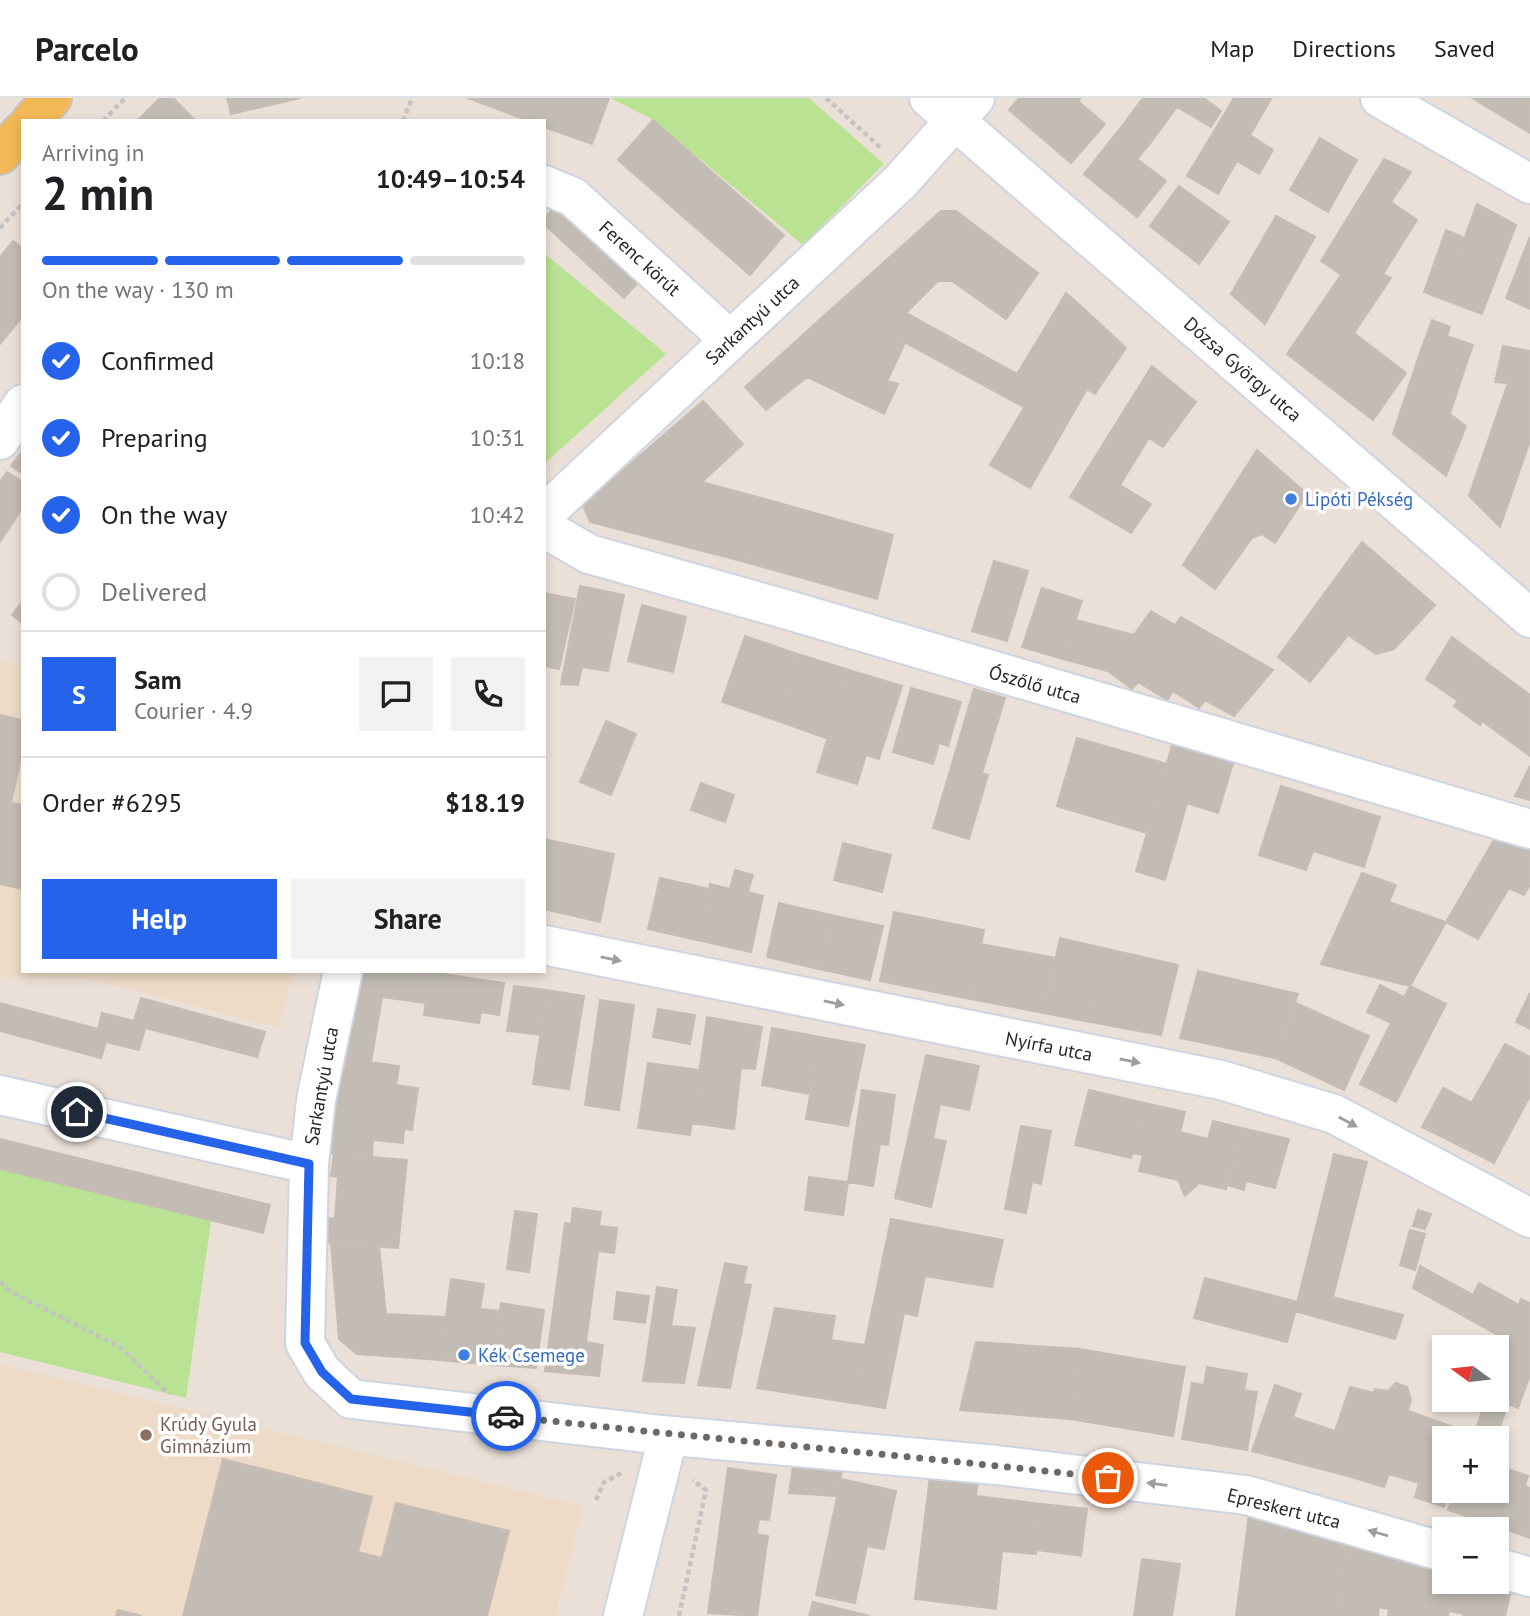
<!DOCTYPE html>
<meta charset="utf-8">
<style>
:root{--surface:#fff;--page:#f2f2f2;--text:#202124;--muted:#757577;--line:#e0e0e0;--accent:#2563eb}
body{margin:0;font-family:"PT Sans",sans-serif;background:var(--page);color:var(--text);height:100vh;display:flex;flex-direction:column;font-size:26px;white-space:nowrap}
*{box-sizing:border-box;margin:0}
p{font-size:23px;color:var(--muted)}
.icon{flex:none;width:38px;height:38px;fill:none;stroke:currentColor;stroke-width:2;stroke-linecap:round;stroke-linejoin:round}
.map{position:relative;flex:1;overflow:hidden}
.drawer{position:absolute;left:21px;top:21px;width:525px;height:854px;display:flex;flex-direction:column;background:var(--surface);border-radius:0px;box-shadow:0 4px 10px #0003}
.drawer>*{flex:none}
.needle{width:46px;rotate:285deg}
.tools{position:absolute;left:1432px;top:1237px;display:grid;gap:14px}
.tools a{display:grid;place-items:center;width:77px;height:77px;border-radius:0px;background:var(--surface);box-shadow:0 4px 10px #0003;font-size:35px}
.pin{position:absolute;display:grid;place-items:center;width:60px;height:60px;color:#fff;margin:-30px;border:4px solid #fff;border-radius:50%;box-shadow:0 2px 7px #0007}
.courier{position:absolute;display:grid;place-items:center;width:70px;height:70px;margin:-35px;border:5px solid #2563eb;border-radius:50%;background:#fff;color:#222;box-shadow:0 2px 9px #0007}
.headline em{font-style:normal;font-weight:700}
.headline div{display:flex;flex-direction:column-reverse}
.headline{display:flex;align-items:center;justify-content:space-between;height:119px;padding:0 21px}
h1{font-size:46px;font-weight:700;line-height:52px}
.bar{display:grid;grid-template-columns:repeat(4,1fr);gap:10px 7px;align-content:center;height:84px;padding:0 21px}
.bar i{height:9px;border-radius:5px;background:var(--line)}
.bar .current{background:var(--accent)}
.bar p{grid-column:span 4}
.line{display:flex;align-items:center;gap:18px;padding:0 21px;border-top:2px solid var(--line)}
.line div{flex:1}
.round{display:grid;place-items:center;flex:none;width:74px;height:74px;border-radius:0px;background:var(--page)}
ol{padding:0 21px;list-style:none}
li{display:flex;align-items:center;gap:21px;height:77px}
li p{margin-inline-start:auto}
li .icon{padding:7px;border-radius:50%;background:var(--accent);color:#fff;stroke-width:4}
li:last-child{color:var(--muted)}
li i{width:38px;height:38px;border:4px solid var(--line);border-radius:50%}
.cta{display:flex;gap:14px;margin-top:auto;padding:14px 21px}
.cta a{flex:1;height:80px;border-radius:0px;background:var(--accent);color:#fff;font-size:28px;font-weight:700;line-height:80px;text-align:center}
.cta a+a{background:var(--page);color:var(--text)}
header{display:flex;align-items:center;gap:42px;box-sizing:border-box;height:98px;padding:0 35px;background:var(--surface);border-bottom:2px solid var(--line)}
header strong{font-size:33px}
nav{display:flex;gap:38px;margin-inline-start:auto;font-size:24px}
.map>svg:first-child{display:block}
.education{fill:#eddbc7}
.green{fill:#b9e393}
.building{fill:#c2bcb4;stroke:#c6bcb3;stroke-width:2}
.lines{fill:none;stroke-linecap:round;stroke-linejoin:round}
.minor-casing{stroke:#ced4e1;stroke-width:42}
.tertiary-casing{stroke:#ced4e1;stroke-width:42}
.primary-casing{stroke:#c3c3c3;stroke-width:42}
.path{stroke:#c3c3c3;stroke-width:4.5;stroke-dasharray:5 3.5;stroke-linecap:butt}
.minor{stroke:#fff;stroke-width:38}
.tertiary{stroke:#fff;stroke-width:38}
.primary{stroke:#f2b856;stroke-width:38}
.oneway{fill:#9e9e9e}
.done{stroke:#6c6866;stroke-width:7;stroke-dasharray:0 12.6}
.route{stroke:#2563eb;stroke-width:9}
.shop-dot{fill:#3f7fe0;stroke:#fff;stroke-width:2.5}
.education-dot{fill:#8d6e63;stroke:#fff;stroke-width:2.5}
.labels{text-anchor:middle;stroke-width:7;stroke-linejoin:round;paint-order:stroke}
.street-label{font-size:19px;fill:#282828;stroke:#fff}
.shop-label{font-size:19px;fill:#366cbe;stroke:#fff;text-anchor:start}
.education-label{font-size:19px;fill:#785e54;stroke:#fff;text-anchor:start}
</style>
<header>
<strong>Parcelo</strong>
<nav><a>Map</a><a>Directions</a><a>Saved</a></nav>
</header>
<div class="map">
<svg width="1530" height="1518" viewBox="0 0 1530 1518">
<rect width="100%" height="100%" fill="#ebe0d8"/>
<path class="education" d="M 0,563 L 23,568 L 23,873 L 294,873 L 278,930 L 86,880 L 0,879 Z
M 0,1266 L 583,1408 L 556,1518 L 0,1518 Z"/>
<path class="green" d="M 611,0 L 809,0 L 884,66 L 803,147 L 653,22 Z
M 544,155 L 666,256 L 544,366 Z
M 0,1071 L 211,1123 L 186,1300 L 0,1254 Z"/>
<path class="building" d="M 160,0 L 173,0 L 196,23 L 137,23 Z
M 227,0 L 300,0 L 231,16 Z
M 468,0 L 609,0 L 592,46 L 544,29 L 544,23 L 529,23 Z
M 1019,0 L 1081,0 L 1078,3 L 1105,26 L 1071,65 L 1009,12 Z
M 1143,0 L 1204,0 L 1221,13 L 1211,29 L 1177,9 L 1152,43 L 1125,24 Z
M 1234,0 L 1271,1 L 1250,37 L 1273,52 L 1259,76 L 1237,63 L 1218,96 L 1187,78 Z
M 1472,0 L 1530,0 L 1530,35 Z
M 653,22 L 784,137 L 750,177 L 618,62 Z
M 1125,24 L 1152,43 L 1137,61 L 1166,83 L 1137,119 L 1084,76 Z
M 1320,40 L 1357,62 L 1328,114 L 1290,92 Z
M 1384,61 L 1411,74 L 1342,177 L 1321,163 Z
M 1179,88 L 1229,124 L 1199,166 L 1150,128 Z
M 559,104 L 642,180 L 624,200 L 544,126 L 544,121 Z
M 1391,104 L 1417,122 L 1383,176 L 1391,180 L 1354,235 L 1406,275 L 1373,322 L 1287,256 Z
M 1477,106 L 1516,127 L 1482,216 L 1442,201 Z
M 941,113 L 956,113 L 1038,175 L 1006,221 L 952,183 L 938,183 L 906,215 L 1017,276 L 1066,195 L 1083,210 L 1024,309 L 836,207 Z
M 1276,118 L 1315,139 L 1265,226 L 1231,196 Z
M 1446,132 L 1465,140 L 1442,201 L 1424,194 Z
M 1530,139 L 1530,211 L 1506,200 Z
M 13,143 L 23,150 L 23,218 L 0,246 L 0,159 Z
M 836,207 L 905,245 L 887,283 L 898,286 L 884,316 L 774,263 Z
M 1083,210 L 1126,250 L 1095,296 L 1087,291 L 1030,390 L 990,367 Z
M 1432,222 L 1450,229 L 1447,238 L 1473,247 L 1464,273 L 1419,258 Z
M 1503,248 L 1530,253 L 1530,287 L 1495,284 Z
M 1419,258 L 1464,273 L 1450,316 L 1466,328 L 1446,378 L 1393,336 Z
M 774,263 L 807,279 L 766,312 L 745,289 Z
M 1152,268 L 1196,304 L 1163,349 L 1149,340 L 1120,387 L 1151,406 L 1131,435 L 1070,399 Z
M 1508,285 L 1530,287 L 1530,343 L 1500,429 L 1469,398 Z
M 703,303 L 743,346 L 702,384 L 765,401 L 749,465 L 590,424 L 583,407 Z
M 23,352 L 23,376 L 11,368 Z
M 1257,352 L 1307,396 L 1275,445 L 1262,436 L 1252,440 L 1215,491 L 1183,467 Z
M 7,374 L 23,384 L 23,409 L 0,444 L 0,384 Z
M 765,401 L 893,437 L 877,501 L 749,465 Z
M 1362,444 L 1435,507 L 1394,551 L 1376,556 L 1348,537 L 1310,584 L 1278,559 Z
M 994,463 L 1028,473 L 1007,543 L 972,533 Z
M 580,488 L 624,497 L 608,573 L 582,569 L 578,587 L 561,586 Z
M 1042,490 L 1082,503 L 1063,561 L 1022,549 Z
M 544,495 L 575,501 L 559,571 L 544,568 Z
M 23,503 L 23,525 L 12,517 Z
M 642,507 L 686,519 L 673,574 L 628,563 Z
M 1151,513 L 1175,527 L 1181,519 L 1273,572 L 1234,618 L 1205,602 L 1199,610 L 1173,593 L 1167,602 L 1138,584 L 1132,591 L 1108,573 Z
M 1076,522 L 1134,537 L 1108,573 L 1063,561 Z
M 745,538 L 801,557 L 778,623 L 722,604 Z
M 1452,539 L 1530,597 L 1530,658 L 1482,623 L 1480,627 L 1454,608 L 1458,603 L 1426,581 Z
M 801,557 L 849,572 L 828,641 L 778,623 Z
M 849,572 L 902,588 L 879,661 L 866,657 L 857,686 L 817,674 Z
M 911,590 L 961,604 L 948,648 L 939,645 L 933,666 L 893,654 Z
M 974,591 L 1005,600 L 982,675 L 988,677 L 969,741 L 933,730 Z
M 0,617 L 23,622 L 23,650 L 11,705 L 23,707 L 23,791 L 0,786 Z
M 606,623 L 636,636 L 611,697 L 580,684 Z
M 1077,640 L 1167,666 L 1147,735 L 1057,708 Z
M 1173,644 L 1234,662 L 1218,715 L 1187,705 L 1165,782 L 1136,773 Z
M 1530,668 L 1530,702 L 1515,698 Z
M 701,685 L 734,697 L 725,724 L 691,712 Z
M 1281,688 L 1380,719 L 1364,769 L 1313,753 L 1306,772 L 1259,757 Z
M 544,741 L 614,756 L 600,824 L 544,811 Z
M 1494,742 L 1530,750 L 1530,787 L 1524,797 L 1509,790 L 1478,841 L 1446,824 Z
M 843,745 L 891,757 L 882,794 L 834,782 Z
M 735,772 L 753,777 L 748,794 L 763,798 L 751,854 L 697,842 L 710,786 L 730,791 Z
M 1362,775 L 1396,787 L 1389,804 L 1446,824 L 1410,888 L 1321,866 Z
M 660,780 L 709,791 L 697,842 L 648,831 Z
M 779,805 L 831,817 L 819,871 L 767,859 Z
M 894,814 L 984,832 L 970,901 L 880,883 Z
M 831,817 L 883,828 L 870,882 L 819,871 Z
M 1060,840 L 1103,850 L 1085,923 L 1044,915 Z
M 981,846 L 1056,860 L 1044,915 L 970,901 Z
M 1103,850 L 1178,867 L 1161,937 L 1085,923 Z
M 348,873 L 430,874 L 426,905 L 382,899 L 371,964 L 334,959 Z
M 1198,873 L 1298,896 L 1275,960 L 1180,940 Z
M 430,874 L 504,885 L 499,917 L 481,914 L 479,925 L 424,917 Z
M 1380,887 L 1404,899 L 1391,925 L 1367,914 Z
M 514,888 L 547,892 L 541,937 L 507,933 Z
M 1410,888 L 1446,906 L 1396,1004 L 1360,986 Z
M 547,892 L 584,898 L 569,991 L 533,986 Z
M 1530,895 L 1530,931 L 1516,924 Z
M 141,900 L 265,934 L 257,959 L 145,930 L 139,952 L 106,944 L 101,960 L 0,933 L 0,905 L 98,931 L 102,915 L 134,923 Z
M 600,902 L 634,907 L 619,1012 L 585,1007 Z
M 1296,905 L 1369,938 L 1344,992 L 1275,960 Z
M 658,911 L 695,917 L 690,946 L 653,939 Z
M 707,919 L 762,929 L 755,971 L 741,970 L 734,1031 L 692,1025 Z
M 772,930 L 820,939 L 810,996 L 762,987 Z
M 820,939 L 865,947 L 848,1028 L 806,1021 Z
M 1505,946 L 1530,959 L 1530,998 L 1494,1065 L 1450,1043 Z
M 926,957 L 979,968 L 969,1012 L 940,1006 L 933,1041 L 946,1043 L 931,1109 L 895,1100 Z
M 334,959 L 399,968 L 396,987 L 418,990 L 412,1032 L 404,1031 L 403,1045 L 373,1042 L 372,1060 L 320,1054 Z
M 648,965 L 700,972 L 690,1037 L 638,1030 Z
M 1443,990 L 1472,1005 L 1450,1043 L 1422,1029 Z
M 862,992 L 895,997 L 888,1047 L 880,1046 L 873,1088 L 848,1084 Z
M 1089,992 L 1145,1005 L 1131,1060 L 1075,1047 Z
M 1145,1005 L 1185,1014 L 1180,1034 L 1208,1041 L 1213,1023 L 1241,1030 L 1226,1091 L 1199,1085 L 1185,1098 L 1178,1082 L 1139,1073 L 1143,1057 L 1132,1055 Z
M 1021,1028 L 1051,1033 L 1041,1086 L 1032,1084 L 1026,1115 L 1005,1111 Z
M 1241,1030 L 1289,1041 L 1275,1090 L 1246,1083 L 1244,1092 L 1228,1087 Z
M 0,1041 L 270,1107 L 263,1135 L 0,1071 Z
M 334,1056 L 407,1062 L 398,1150 L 326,1145 L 327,1120 L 335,1121 L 338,1079 L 331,1078 Z
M 1334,1056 L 1367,1064 L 1333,1199 L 1403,1217 L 1395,1241 L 1295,1213 Z
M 809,1079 L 848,1084 L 843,1117 L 805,1112 Z
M 573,1110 L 601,1114 L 599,1128 L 617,1130 L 614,1155 L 598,1153 L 586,1244 L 603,1247 L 599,1278 L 545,1273 L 565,1125 L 571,1126 Z
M 1418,1112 L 1431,1116 L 1425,1131 L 1413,1128 Z
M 515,1113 L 537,1116 L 529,1174 L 507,1171 Z
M 891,1121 L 1003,1142 L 992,1189 L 925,1178 L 917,1218 L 904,1215 L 885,1310 L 853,1305 Z
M 1410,1132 L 1425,1136 L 1415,1172 L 1400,1167 Z
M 331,1145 L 379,1148 L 386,1216 L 446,1219 L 440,1262 L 357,1256 L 339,1241 Z
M 725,1165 L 747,1169 L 743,1186 L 751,1187 L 730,1290 L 698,1287 Z
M 1420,1168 L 1473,1197 L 1479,1185 L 1519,1207 L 1507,1242 L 1413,1190 Z
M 1205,1180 L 1298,1204 L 1287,1244 L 1194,1220 Z
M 451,1181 L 484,1186 L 480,1211 L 500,1213 L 492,1267 L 440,1262 Z
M 657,1189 L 677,1192 L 671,1228 L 695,1230 L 684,1285 L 643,1283 Z
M 617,1194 L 649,1198 L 645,1225 L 614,1221 Z
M 1521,1201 L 1530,1205 L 1530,1277 L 1518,1310 L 1508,1306 L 1498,1335 L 1477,1328 L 1486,1302 L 1496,1302 L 1496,1273 Z
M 501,1205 L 544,1212 L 536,1270 L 492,1267 Z
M 775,1210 L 835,1218 L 831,1242 L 865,1247 L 853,1305 L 757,1290 Z
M 976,1244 L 1080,1251 L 1069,1321 L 960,1312 Z
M 1080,1251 L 1185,1269 L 1173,1338 L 1069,1321 Z
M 1207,1269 L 1247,1276 L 1244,1292 L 1257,1294 L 1247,1352 L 1182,1341 L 1192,1285 L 1204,1287 Z
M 1396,1285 L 1407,1289 L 1411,1302 L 1408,1313 L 1468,1334 L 1466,1340 L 1444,1340 L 1444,1393 L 1449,1393 L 1444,1409 L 1415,1399 L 1419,1385 L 1389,1376 L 1384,1389 L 1348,1378 L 1375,1291 L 1388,1293 Z
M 1275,1287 L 1301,1296 L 1293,1319 L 1335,1333 L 1350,1289 L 1374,1295 L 1348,1378 L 1252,1353 Z
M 223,1361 L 372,1399 L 358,1454 L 382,1460 L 396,1405 L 509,1433 L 487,1518 L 183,1518 Z
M 1496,1367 L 1528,1378 L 1510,1433 L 1448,1412 L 1455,1393 L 1496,1393 Z
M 793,1368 L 843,1370 L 836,1398 L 789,1395 Z
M 728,1370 L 776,1377 L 769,1422 L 759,1421 L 757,1436 L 768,1438 L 757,1518 L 708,1515 Z
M 930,1378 L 978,1383 L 976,1398 L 1042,1406 L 1036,1456 L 1002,1453 L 996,1511 L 915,1501 Z
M 841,1381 L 896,1393 L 884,1451 L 867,1448 L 855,1505 L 816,1497 Z
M 1525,1388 L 1530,1390 L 1530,1440 L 1510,1433 Z
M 1042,1406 L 1087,1411 L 1081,1458 L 1036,1452 Z
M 1249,1416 L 1347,1437 L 1338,1518 L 1236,1518 Z
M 1346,1445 L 1396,1460 L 1389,1511 L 1379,1509 L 1378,1518 L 1338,1518 Z
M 1396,1460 L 1444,1474 L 1444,1484 L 1472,1484 L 1464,1516 L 1449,1513 L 1448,1518 L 1388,1518 Z
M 1142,1461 L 1180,1466 L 1172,1518 L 1134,1518 Z
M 1472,1484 L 1513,1484 L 1505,1518 L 1463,1518 Z
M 813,1504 L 870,1518 L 809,1518 Z
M 118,1512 L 142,1518 L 116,1518 Z"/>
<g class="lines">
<g class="minor-casing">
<path id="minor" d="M 1380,0 L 1530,86
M 544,87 L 573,99 L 730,242
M 0,342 L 23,306
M 544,416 L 900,84 L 975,0
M 544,430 L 589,456 L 795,514 L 1530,731
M 544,847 L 1221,982 L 1334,1016 L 1530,1120
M 343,873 L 316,1002 L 309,1066 L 305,1245 L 322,1274 L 351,1301 L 662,1337 L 997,1367 L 1246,1397 L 1444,1454
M 0,997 L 309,1066
M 1496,1469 L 1530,1479
M 623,1518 L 665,1351 L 662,1337"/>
</g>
<g class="tertiary-casing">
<path id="tertiary" d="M 929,0 L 1530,520"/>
</g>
<g class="primary-casing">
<path id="primary" d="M 31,23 L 52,0
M 0,57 L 23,32"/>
</g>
<path class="path" d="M 826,0 L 882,51
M 103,23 L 125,0
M 403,23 L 412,0
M 0,130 L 23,105
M 0,1184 L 13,1195 L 120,1249 L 169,1296
M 596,1402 L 604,1384 L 622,1375
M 679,1518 L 706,1392 L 693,1382"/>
<use href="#minor" class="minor"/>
<use href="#tertiary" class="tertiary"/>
<use href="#primary" class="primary"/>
</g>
<defs><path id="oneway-solid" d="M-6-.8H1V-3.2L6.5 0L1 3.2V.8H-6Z" transform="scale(1.75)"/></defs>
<g class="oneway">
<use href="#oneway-solid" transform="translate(611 861) rotate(11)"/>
<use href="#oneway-solid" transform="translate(834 905) rotate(11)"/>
<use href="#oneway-solid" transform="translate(1130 963) rotate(11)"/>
<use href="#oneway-solid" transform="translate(1348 1024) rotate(28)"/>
<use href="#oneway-solid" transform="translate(1157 1386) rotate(-173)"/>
<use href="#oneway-solid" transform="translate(1378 1435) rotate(-164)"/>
</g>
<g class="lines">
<path class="done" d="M 506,1318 C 706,1341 907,1357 1108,1380"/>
<path class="route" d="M 77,1014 L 309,1066 L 305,1245 L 322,1274 L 351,1301 L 506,1318"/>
</g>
<g class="shop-dot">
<circle cx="1291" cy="401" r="7"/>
<circle cx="464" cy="1257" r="7"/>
</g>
<circle class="education-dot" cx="146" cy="1337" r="7"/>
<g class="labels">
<g class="street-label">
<text transform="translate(640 160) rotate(42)" y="7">Ferenc körút</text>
<text transform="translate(752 222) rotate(-43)" y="7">Sarkantyú utca</text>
<text transform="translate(1243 271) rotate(41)" y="7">Dózsa György utca</text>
<text transform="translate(1035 586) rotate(16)" y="7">Ószőlő utca</text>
<text transform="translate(1049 948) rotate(11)" y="7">Nyírfa utca</text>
<text transform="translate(321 988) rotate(-80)" y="7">Sarkantyú utca</text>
<text transform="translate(1284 1410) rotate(14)" y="7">Epreskert utca</text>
</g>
<g class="shop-label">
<text x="1305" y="408">Lipóti Pékség</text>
<text x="478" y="1264">Kék Csemege</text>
</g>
<g class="education-label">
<text x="160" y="1333">Krúdy Gyula<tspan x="160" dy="22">Gimnázium</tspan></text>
</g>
</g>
</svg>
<div class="tools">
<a><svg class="needle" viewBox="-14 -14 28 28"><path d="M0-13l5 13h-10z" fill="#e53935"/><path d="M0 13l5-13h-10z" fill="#757577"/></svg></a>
<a>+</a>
<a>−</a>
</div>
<div class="pin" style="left:1108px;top:1380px;background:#ea580c"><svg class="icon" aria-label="bag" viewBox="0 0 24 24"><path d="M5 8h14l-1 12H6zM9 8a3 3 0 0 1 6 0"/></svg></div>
<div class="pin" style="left:77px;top:1014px;background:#1f2937"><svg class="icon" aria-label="home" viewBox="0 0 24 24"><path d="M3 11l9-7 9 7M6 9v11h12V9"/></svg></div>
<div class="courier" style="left:506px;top:1318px"><svg class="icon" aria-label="car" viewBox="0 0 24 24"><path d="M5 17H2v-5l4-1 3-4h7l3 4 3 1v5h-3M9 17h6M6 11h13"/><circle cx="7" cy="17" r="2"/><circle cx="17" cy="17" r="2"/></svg></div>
<section class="drawer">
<div class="headline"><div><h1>2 min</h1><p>Arriving in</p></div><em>10:49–10:54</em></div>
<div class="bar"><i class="current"></i><i class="current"></i><i class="current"></i><i></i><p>On the way · 130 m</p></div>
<ol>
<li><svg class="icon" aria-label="check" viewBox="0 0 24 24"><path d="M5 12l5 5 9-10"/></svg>Confirmed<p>10:18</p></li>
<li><svg class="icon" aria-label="check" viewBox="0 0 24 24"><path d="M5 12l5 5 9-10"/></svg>Preparing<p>10:31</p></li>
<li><svg class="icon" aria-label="check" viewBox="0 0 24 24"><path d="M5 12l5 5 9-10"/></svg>On the way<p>10:42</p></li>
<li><i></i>Delivered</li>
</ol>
<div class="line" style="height:126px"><b class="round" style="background:var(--accent);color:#fff">S</b><div><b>Sam</b><p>Courier · 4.9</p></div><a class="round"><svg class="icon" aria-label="chat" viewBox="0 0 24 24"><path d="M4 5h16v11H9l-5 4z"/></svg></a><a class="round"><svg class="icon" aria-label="phone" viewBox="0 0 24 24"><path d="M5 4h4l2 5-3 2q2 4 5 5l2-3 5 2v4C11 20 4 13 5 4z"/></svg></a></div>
<div class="line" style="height:91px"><div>Order #6295</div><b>$18.19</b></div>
<div class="cta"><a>Help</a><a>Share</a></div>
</section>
</div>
